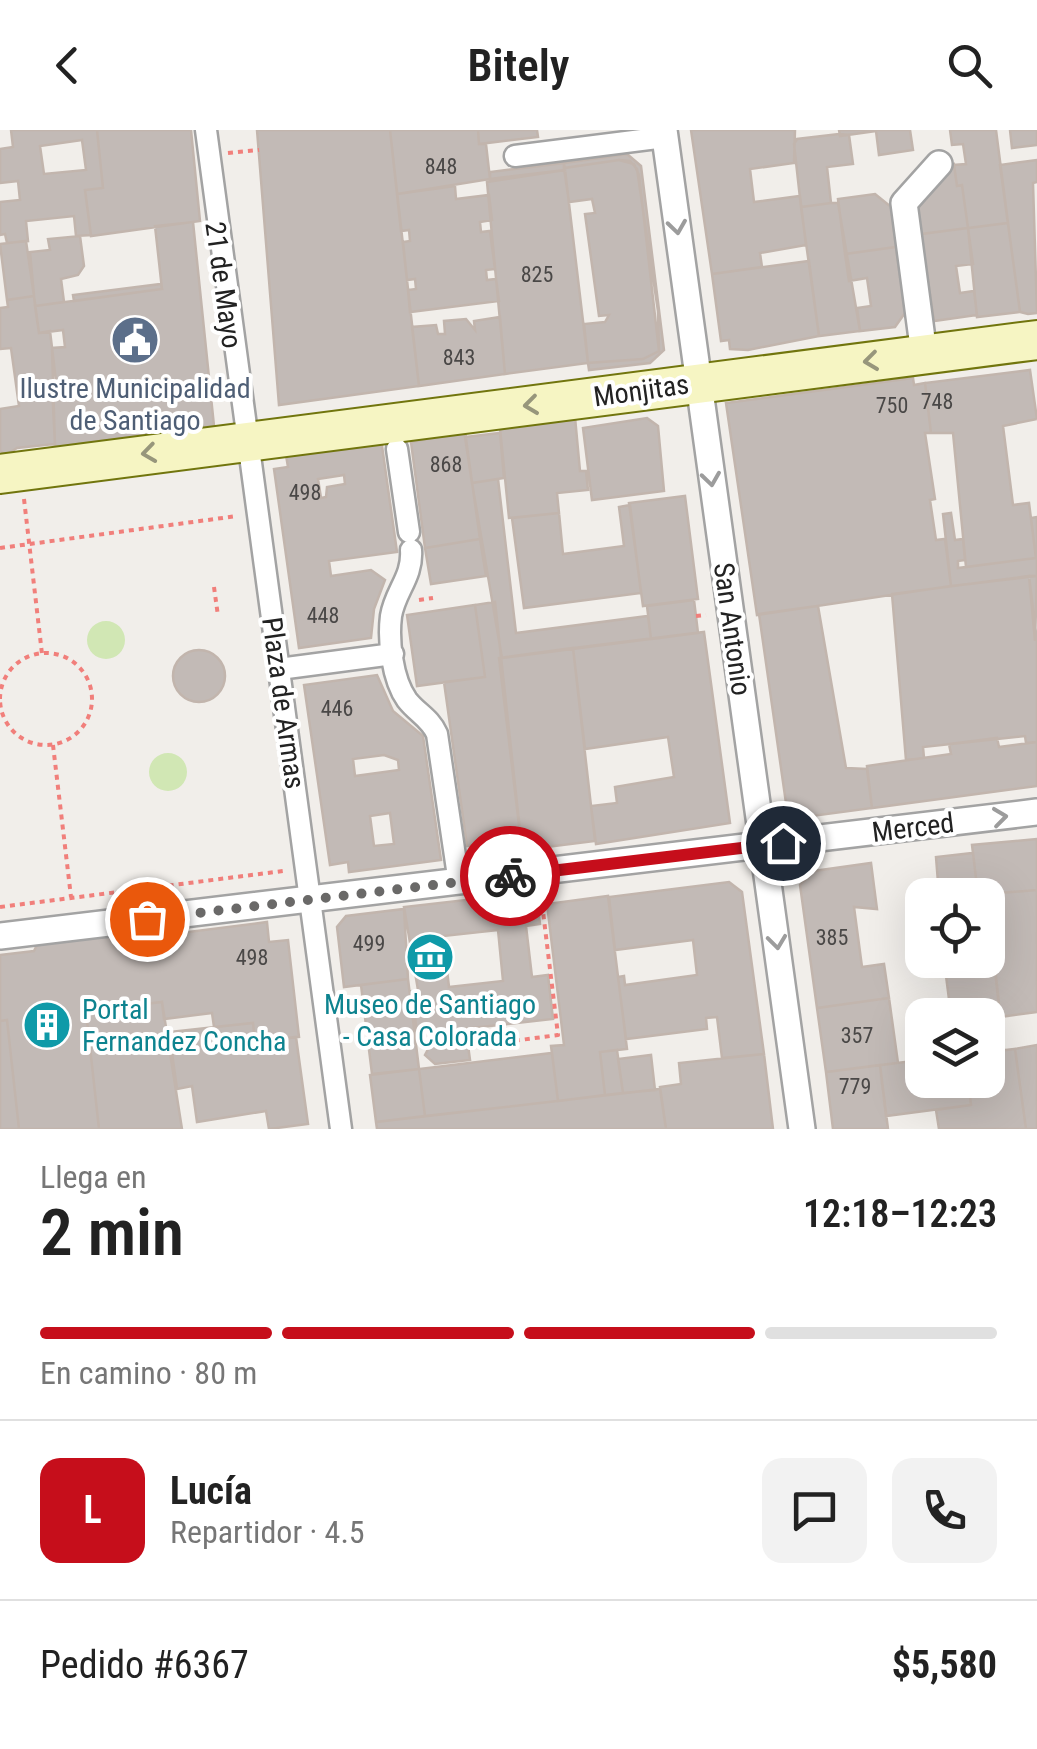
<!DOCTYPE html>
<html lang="es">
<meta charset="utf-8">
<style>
:root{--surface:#fff;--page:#f2f2f2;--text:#222;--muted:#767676;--line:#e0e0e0;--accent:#c60e1b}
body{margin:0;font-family:"Roboto Condensed",sans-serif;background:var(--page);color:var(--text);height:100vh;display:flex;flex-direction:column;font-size:38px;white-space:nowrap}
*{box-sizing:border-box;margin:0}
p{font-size:32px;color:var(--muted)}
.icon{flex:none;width:55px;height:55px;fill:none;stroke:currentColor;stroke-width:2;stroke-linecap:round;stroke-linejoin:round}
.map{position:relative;height:999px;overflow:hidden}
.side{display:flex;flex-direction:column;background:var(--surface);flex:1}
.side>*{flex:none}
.controls{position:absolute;left:905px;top:748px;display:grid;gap:20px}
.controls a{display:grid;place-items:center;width:100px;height:100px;border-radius:20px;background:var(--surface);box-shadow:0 10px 40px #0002;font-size:50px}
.pin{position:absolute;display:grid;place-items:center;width:85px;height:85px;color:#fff;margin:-42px;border:5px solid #fff;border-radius:50%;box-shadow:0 2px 10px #0007}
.courier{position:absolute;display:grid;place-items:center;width:100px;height:100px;margin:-50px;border:8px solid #c60e1b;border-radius:50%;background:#fff;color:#222;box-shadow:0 2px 12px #0007}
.head em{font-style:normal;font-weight:600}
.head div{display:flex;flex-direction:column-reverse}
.head{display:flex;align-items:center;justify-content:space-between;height:170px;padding:0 40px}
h1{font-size:65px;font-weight:600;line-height:75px}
.bar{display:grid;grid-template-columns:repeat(4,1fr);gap:15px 10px;align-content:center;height:120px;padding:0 40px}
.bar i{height:12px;border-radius:8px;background:var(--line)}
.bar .on{background:var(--accent)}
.bar p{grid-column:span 4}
.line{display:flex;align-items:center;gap:25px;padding:0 40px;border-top:2px solid var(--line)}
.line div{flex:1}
.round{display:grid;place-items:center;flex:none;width:105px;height:105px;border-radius:20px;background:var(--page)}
header{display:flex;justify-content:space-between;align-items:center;height:130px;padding:0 40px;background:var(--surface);font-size:45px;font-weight:600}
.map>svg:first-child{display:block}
.grass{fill:#d1e7b4}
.building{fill:#c2bab6;stroke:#c2b5ad;stroke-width:2.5;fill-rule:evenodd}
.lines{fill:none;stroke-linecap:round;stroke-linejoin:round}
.pedestrian-casing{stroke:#a3a3a3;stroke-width:25}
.minor-casing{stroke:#a3a3a3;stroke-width:30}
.secondary-casing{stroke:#71750d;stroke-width:42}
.path{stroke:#f17f7b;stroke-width:4;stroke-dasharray:5 5;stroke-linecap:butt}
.pedestrian{stroke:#fff;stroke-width:20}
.minor{stroke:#fff;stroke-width:25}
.secondary{stroke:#f6f5c3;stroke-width:38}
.oneway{stroke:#9c9c9c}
.oneway2{stroke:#97967b}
.done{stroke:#6a6968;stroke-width:10;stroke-dasharray:0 18}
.route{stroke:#c60e1b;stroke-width:12}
.labels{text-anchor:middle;stroke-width:8;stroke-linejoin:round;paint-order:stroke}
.number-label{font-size:22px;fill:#4a4847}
.street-label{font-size:28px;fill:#222;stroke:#fff}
.service-label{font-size:28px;fill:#4e5e75;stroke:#fff}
.culture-label{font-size:28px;fill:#0d838f;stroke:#fff}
</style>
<header><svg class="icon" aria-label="back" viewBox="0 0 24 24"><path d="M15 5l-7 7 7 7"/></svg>Bitely<svg class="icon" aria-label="search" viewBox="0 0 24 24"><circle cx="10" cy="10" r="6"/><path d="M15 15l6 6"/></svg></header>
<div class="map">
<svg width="1037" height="999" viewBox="0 0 1037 999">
<rect width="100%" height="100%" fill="#f1eeea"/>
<path class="grass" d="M87 510a19 19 0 1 1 38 0a19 19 0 1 1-38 0Z
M149 642a19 19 0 1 1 38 0a19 19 0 1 1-38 0Z"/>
<path class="building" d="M 11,0 L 97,0 L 103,58 L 85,60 L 91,105 L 76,106 L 74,86 L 26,91 L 28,111 L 7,113 L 5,104 L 0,105 L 0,72 L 20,70 L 18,51 L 0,53 L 0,19 L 13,17 ZM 82,10 L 86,40 L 44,44 L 40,16 Z
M 97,0 L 191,0 L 200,91 L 91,106 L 85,60 L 103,58 Z
M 257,0 L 390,0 L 419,256 L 279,275 Z
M 390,0 L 478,0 L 479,14 L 486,14 L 490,49 L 397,64 Z
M 478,0 L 537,0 L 538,7 L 479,14 Z
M 691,0 L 795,0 L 794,33 L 750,39 L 754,72 L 800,66 L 806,115 L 760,123 L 762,137 L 712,144 Z
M 839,0 L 910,0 L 913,20 L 879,25 L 876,1 L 840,6 Z
M 950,0 L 996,0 L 1008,93 L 968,98 L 962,55 L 957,56 L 954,35 L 966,34 L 963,14 L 952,15 Z
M 1010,0 L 1037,0 L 1037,15 L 1012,18 Z
M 839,4 L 849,5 L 853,34 L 827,37 L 831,73 L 801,77 L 794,14 L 797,9 Z
M 627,24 L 641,36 L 664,220 L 650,233 L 589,240 L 588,233 L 643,229 L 659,221 L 658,181 L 637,39 L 630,31 L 619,30 L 564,38 L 564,33 Z
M 619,30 L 634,34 L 639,45 L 659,221 L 643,229 L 588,233 L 584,194 L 605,192 L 609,185 L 599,186 L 585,84 L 595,83 L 592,69 L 569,72 L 564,38 Z
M 1037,30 L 1037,52 L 1033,53 L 1037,183 L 1028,184 L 1020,182 L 1000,35 Z
M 564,33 L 565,40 L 490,49 L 490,42 Z
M 954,35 L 957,56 L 962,55 L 968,98 L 921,104 L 917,79 Z
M 565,40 L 588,233 L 505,244 L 487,52 Z
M 455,56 L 456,69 L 489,65 L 492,90 L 480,92 L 481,102 L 490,101 L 495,139 L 486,140 L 487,150 L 496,149 L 499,171 L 410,182 L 408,160 L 416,159 L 415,149 L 407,150 L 403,112 L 410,111 L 409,100 L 401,101 L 397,64 Z
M 875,64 L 891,77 L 896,117 L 845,124 L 838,69 Z
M 831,73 L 838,73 L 860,201 L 819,206 L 801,77 Z
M 193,92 L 214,296 L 55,317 L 52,218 L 65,217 L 63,200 L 39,203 L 35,176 L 162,159 L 155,96 Z
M 1008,93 L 1020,182 L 977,187 L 968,98 Z
M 968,98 L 973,134 L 956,136 L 960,163 L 974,161 L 977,185 L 934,191 L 921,104 Z
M 80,106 L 84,136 L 78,145 L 61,149 L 64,172 L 35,176 L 30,122 L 50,120 L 48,109 Z
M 26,111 L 34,166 L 7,170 L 0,114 Z
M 896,117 L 905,183 L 895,197 L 860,201 L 857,178 L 871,176 L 867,148 L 849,151 L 845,124 Z
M 809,131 L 819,206 L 748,220 L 730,219 L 729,210 L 721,211 L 712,144 Z
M 161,154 L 162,159 L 74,171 L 73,165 Z
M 34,166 L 39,203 L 50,201 L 56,251 L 52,257 L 55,314 L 17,318 L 6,325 L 0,321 L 0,279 L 19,276 L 11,218 L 0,219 L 0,178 L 8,177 L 7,170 Z
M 500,187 L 505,244 L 419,256 L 412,197 L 436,195 L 438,204 L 445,204 L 444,191 L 466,189 L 475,200 L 474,191 Z
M 1030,240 L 1037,289 L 1003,296 L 1013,375 L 1029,373 L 1036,428 L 966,437 L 953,303 L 931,303 L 925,253 Z
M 913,248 L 914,255 L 925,253 L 931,303 L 925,303 L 935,369 L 930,370 L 936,410 L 945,409 L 951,456 L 757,485 L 726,273 Z
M 575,287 L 580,341 L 586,341 L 588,360 L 557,363 L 559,383 L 509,388 L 500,298 Z
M 647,288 L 658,296 L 664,361 L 592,370 L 583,298 Z
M 465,302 L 480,409 L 425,418 L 411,312 Z
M 500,303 L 504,348 L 472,353 L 465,307 Z
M 374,313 L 382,316 L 397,422 L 329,431 L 331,446 L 371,440 L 385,450 L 374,479 L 371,508 L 299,518 L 274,339 L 288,337 L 286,325 ZM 344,345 L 345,354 L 327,357 L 326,367 L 321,368 L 318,349 Z
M 498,349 L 516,503 L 648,486 L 651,509 L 502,528 L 472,353 Z
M 685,366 L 698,469 L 643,476 L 629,373 Z
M 630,375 L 641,463 L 524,478 L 512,388 L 559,383 L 563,424 L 624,416 L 619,377 Z
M 951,383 L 955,410 L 963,409 L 965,430 L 958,431 L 958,438 L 1036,428 L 1031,388 L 1037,387 L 1037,446 L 951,456 L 943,384 Z
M 480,409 L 486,446 L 431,454 L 425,418 Z
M 1029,446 L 1037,446 L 1035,511 Z
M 1029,446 L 1037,511 L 1037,612 L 1026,613 L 1025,606 L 923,617 L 924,628 L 906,630 L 892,464 Z
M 694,470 L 698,503 L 651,509 L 647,476 Z
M 495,472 L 521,710 L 467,716 L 444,552 L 485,547 L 475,475 Z
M 475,475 L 485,547 L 417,556 L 407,485 Z
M 818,476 L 846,638 L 867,639 L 872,678 L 797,688 L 787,680 L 759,484 Z
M 704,502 L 730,693 L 596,714 L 591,676 L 617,673 L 615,657 L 674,647 L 668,607 L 585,619 L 573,518 Z
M 573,518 L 595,711 L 522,720 L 499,528 Z
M173 546a26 26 0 1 1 52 0a26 26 0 1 1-52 0Z
M 377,545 L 393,581 L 423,606 L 441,730 L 349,742 L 348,732 L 330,735 L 304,555 ZM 384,625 L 398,630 L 399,640 L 355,646 L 353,629 ZM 390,683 L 394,714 L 374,716 L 370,686 Z
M 997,608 L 999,617 L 1037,612 L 1037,656 L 872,678 L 867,636 L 951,624 L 949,614 Z
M 1037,709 L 1037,760 L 978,765 L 972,715 Z
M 973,723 L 978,765 L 939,765 L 936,727 Z
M 871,733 L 877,779 L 854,777 L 862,837 L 884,834 L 889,868 L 817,878 L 800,755 L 814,741 Z
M 729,752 L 742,762 L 764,924 L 722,928 L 717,887 L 706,888 L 707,899 L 626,909 L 618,847 L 624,846 L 625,855 L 697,845 L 693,810 L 615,820 L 609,767 Z
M 1037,760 L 1037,882 L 1000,887 L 987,764 Z
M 536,762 L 540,794 L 526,796 L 532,847 L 548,845 L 553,889 L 417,904 L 412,861 L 418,860 L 404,777 ZM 498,800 L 503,851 L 449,857 L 443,806 Z
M 608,766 L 627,919 L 600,922 L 605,965 L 558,971 L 551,916 L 564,915 L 547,774 Z
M 988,773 L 1004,920 L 988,922 L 988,885 L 951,885 L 944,830 L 988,830 Z
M 404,779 L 408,849 L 344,857 L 337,797 L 346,786 Z
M 267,792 L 269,812 L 288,810 L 299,907 L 255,912 L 253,893 L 214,897 L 212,883 L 164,889 L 162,872 L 86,881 L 99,999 L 19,999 L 7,890 L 0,891 L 0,825 L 34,821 L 38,813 L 119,804 L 125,810 Z
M 408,849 L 419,939 L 372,944 L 361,855 Z
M 889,868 L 898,933 L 826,942 L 817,878 Z
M 162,872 L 182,999 L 99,999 L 86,881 Z
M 7,890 L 19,999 L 0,999 L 0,891 Z
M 253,893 L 255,912 L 296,907 L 308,994 L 269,999 L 266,981 L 197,992 L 192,956 L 177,959 L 169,902 Z
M 467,908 L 470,930 L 435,934 L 425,925 L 432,912 Z
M 1037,915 L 1037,999 L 1026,999 L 1015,919 Z
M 1015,919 L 1026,999 L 939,999 L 936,980 L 971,975 L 968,950 L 988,950 L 988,922 Z
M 617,920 L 623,963 L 605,965 L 600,922 Z
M 552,923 L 558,971 L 425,986 L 419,939 Z
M 764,924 L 773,999 L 666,999 L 660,957 L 681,954 L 679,933 Z
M 651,925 L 655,960 L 623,963 L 618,929 Z
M 922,930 L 922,950 L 968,950 L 971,975 L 886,986 L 880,935 Z
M 880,935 L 888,999 L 833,999 L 826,942 Z
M 419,939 L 425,986 L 376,992 L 370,945 Z
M 660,959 L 666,999 L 377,999 L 376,992 Z"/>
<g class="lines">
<g class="pedestrian-casing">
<path id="pedestrian" d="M 206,0 L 341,999
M 515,26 L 665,7
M 397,319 L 409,402
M 411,420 C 413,447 395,461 391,486 C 388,510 392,549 407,570 C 417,583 430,588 437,604 L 459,753
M 279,539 L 393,524"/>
</g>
<g class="minor-casing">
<path id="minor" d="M 664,0 L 802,999
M 924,224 L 904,73 L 939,34
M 0,806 L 1037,682"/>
</g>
<g class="secondary-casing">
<path id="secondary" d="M 0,344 L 1037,210"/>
</g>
<path class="path" d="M 228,23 L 259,20
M 24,369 L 42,524
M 0,418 L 237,386
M 214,457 L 218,486
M 419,470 L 433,468
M 696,486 L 706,485
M0 569a46 46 0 1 1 92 0a46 46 0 1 1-92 0Z
M 53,615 L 71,767
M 0,777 L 283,741
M 505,912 L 558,905 L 541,765"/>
<use href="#pedestrian" class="pedestrian"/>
<use href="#minor" class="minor"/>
<use href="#secondary" class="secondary"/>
</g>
<defs><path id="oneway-chevron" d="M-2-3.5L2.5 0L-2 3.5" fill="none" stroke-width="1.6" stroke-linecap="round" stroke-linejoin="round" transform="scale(2.5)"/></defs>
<g class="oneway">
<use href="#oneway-chevron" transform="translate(677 97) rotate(82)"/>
<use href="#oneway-chevron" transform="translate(711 349) rotate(82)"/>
<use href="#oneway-chevron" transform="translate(1000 687) rotate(-7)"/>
<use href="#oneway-chevron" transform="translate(777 812) rotate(83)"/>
</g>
<g class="oneway2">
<use href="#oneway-chevron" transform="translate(871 231) rotate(173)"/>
<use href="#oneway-chevron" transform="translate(531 275) rotate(173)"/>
<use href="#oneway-chevron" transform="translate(149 323) rotate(172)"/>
</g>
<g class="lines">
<path class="done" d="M 147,789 L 510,746"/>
<path class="route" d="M 510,746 L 783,713"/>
</g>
<defs>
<g id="civic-disc" transform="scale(2.5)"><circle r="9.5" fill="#5c6f8a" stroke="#fff"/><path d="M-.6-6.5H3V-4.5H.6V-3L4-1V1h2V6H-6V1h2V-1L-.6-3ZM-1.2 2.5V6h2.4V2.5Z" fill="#fff"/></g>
<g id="museum-disc" transform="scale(2.5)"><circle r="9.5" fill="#0f9aa8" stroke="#fff"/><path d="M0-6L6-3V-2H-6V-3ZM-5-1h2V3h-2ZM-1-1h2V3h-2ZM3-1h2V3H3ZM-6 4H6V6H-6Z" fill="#fff"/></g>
<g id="building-disc" transform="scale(2.5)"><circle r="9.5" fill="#0f9aa8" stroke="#fff"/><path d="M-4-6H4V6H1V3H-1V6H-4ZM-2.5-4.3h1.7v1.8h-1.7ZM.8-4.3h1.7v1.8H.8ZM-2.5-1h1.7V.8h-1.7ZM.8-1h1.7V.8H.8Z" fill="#fff"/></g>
</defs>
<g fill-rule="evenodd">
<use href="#civic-disc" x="135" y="210"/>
<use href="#museum-disc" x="430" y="827"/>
<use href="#building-disc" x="47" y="895"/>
</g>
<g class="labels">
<g class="number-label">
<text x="441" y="44">848</text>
<text x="537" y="152">825</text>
<text x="459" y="235">843</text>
<text x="937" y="279">748</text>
<text x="892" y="283">750</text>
<text x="446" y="342">868</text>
<text x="305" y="370">498</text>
<text x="323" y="493">448</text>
<text x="337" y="586">446</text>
<text x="832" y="815">385</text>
<text x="369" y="821">499</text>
<text x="252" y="835">498</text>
<text x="857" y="913">357</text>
<text x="855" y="964">779</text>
</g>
<g class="street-label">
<text transform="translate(224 155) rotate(82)" y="10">21 de Mayo</text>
<text transform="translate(641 260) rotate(-8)" y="10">Monjitas</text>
<text transform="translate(733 499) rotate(82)" y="10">San Antonio</text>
<text transform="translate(284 573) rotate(82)" y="10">Plaza de Armas</text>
<text transform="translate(913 697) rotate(-7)" y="10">Merced</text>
</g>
<g class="service-label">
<text x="135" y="268">Ilustre Municipalidad<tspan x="135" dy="32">de Santiago</tspan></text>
</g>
<g class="culture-label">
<text x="430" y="884">Museo de Santiago<tspan x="430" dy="32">- Casa Colorada</tspan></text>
<text x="82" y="889" text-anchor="start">Portal<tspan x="82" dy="32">Fernandez Concha</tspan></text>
</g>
</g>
</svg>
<div class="controls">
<a><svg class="icon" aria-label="locate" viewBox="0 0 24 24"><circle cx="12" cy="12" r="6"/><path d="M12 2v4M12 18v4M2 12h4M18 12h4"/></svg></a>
<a><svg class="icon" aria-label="layers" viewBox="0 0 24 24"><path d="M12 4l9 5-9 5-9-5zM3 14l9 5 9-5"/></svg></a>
</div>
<div class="pin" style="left:147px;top:789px;background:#ea580c"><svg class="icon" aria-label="bag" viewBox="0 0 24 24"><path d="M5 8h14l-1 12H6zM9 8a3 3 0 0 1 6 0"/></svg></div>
<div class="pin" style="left:783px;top:713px;background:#1f2937"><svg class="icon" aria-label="home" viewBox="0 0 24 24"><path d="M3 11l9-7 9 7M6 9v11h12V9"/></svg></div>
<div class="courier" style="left:510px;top:746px"><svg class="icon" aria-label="bike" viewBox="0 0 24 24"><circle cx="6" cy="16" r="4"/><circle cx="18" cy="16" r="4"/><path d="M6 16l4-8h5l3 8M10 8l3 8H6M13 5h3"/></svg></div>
</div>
<section class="side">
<div class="head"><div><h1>2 min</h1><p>Llega en</p></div><em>12:18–12:23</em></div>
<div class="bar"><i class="on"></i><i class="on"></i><i class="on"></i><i></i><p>En camino · 80 m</p></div>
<div class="line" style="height:180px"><b class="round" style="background:var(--accent);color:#fff">L</b><div><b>Lucía</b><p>Repartidor · 4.5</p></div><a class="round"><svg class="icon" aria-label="chat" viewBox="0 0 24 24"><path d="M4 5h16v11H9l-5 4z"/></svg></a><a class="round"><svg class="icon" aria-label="phone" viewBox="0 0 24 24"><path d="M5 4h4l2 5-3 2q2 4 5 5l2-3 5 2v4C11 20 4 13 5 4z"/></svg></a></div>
<div class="line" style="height:130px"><div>Pedido #6367</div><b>$5,580</b></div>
</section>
